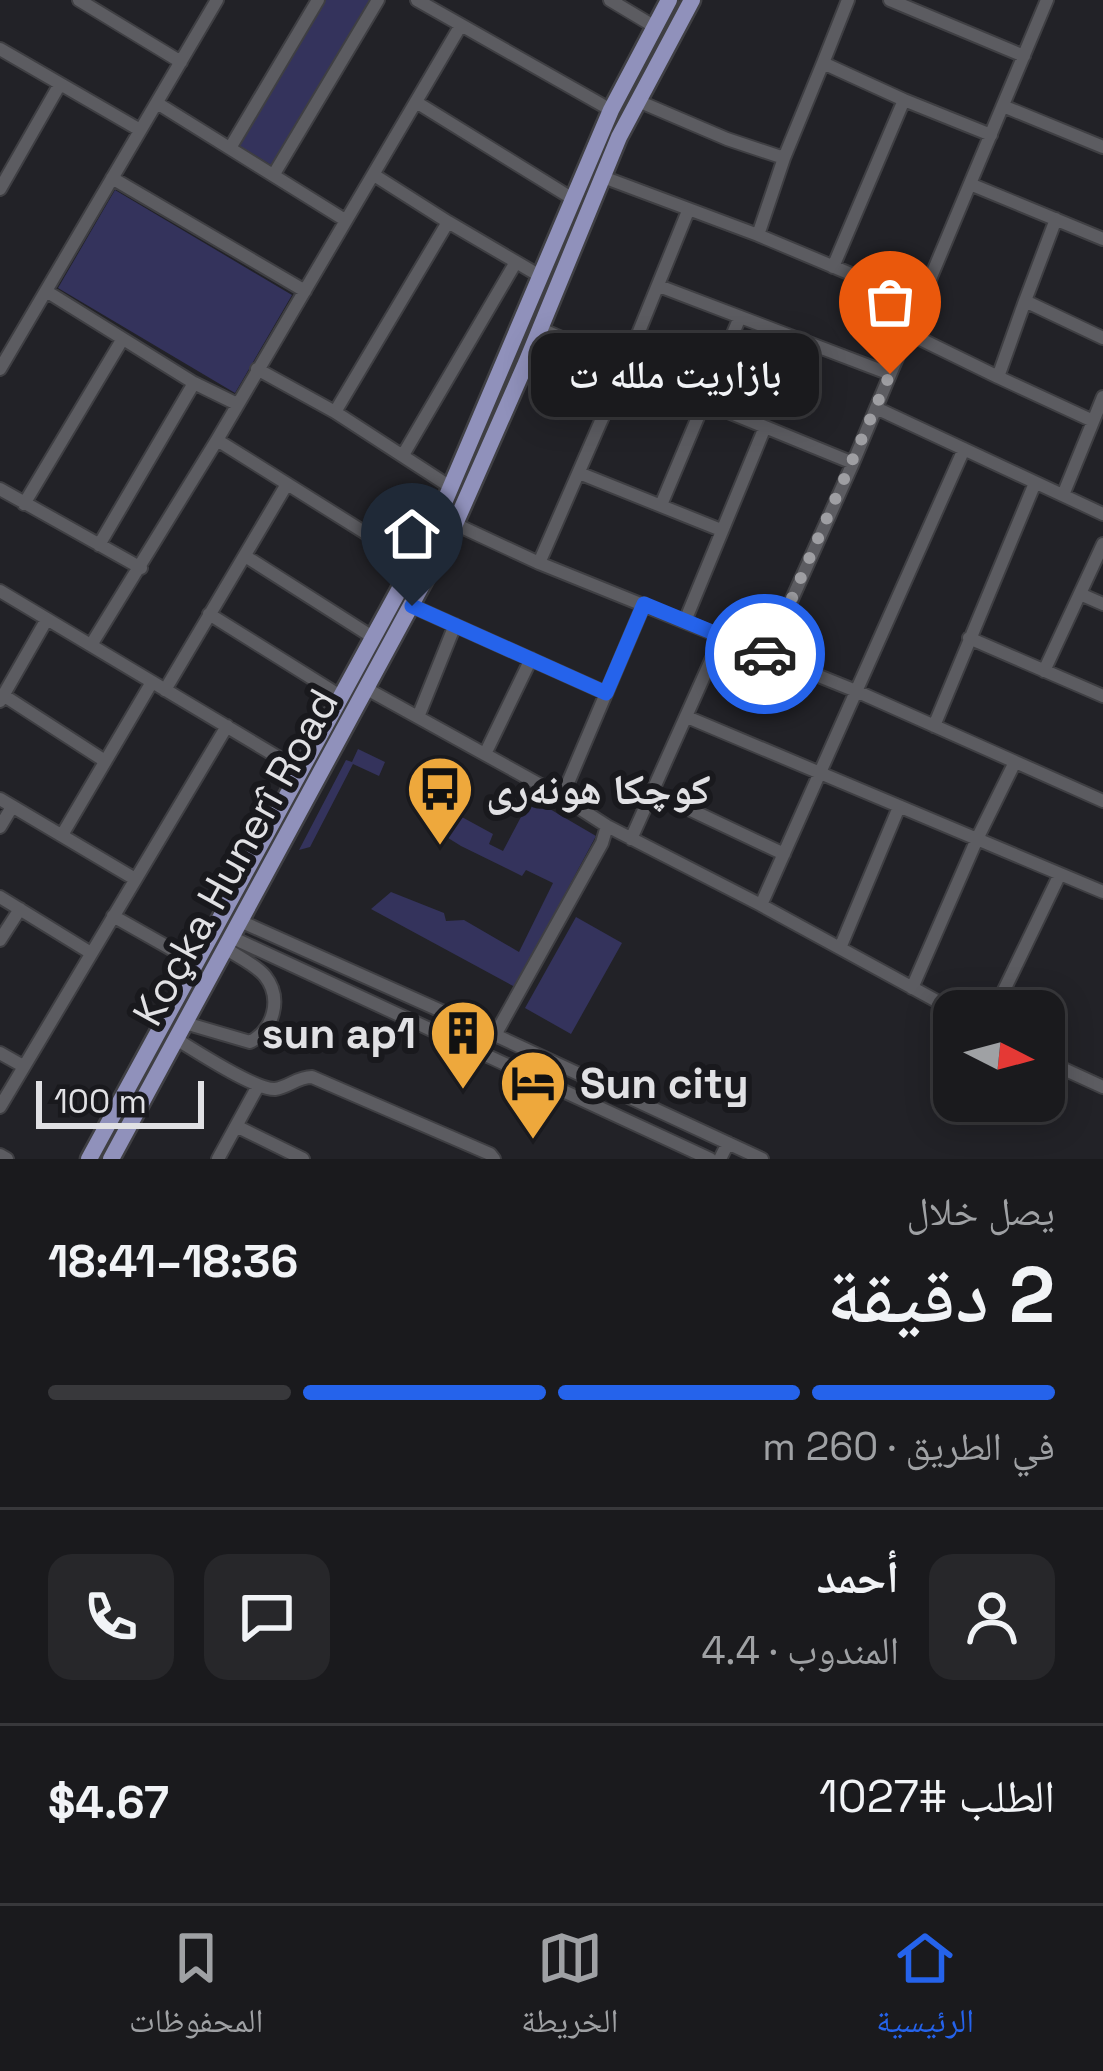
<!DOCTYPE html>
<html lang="ar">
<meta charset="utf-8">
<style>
:root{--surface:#1a1a1d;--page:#27272a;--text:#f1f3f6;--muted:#9fa1a4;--line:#38383b;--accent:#2563eb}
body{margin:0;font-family:"Space Grotesk","Noto Naskh Arabic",sans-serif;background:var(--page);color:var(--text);direction:rtl;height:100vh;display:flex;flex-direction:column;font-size:45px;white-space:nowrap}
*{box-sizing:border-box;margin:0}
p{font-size:39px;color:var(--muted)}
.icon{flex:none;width:66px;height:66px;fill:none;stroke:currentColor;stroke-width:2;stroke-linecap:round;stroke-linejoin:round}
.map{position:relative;height:1159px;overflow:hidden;direction:ltr}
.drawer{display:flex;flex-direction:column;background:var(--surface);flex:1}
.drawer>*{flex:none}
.needle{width:78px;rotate:96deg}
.fabs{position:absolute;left:933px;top:990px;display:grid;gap:24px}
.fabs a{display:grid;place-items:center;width:132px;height:132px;border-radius:24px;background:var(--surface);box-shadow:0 6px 30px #0003,0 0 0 3px var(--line);font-size:60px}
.scale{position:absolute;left:36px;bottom:30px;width:168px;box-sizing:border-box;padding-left:12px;border:6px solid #e1e1e4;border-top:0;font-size:33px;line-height:42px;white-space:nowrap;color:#e1e1e4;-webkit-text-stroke:9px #19191d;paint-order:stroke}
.pin{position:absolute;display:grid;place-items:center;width:102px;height:102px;color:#fff;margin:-123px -51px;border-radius:50% 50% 50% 0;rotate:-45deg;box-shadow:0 0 12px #0007}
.pin .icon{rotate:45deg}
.courier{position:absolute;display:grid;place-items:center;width:120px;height:120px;margin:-60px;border:9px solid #2563eb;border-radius:50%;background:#fff;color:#222;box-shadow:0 3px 15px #0007}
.bubble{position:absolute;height:84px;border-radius:24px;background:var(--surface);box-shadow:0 6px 30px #0003,0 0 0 3px var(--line);font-size:39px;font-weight:600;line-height:84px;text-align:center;direction:rtl}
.summary em{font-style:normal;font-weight:600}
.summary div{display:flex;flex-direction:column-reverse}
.summary{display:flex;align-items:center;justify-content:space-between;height:204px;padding:0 48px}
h1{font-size:78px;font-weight:600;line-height:90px}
.bar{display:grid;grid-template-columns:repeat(4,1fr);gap:18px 12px;align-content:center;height:144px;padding:0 48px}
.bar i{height:15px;border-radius:9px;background:var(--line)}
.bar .selected{background:var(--accent)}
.bar p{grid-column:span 4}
.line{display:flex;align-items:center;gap:30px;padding:0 48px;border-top:3px solid var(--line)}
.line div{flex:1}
.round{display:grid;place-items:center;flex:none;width:126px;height:126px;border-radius:24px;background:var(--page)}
.menu{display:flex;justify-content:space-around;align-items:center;height:168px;border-top:3px solid var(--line);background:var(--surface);font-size:33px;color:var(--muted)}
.menu a{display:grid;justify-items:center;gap:6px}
.menu .selected{color:var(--accent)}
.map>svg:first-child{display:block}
.green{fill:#34335c}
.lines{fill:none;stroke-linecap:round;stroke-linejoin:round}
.minor-casing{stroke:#3f3f43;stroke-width:16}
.major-casing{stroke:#3f3f43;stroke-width:21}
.minor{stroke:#5c5c61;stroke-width:12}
.major{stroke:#9091bb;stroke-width:16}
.done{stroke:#9e9ea2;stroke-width:12;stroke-dasharray:0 21.6}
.route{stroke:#2563eb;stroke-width:15}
.labels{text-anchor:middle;stroke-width:12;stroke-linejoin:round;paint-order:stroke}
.poi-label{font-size:42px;font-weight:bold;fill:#e1e1e4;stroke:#19191d;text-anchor:start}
.street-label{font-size:42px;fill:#e1e1e4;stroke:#19191d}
</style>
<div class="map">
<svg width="1103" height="1159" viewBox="0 0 1103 1159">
<rect width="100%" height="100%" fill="#222227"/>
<path class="green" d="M 325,0 L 372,0 L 273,166 L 238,145 Z
M 115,190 L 292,295 L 235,393 L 58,288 Z
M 358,749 L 385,762 L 379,776 L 353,764 L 310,847 L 299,850 L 346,760 L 352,762 Z
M 531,798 L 596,836 L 515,987 L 371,909 L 391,892 L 444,913 L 446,921 L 464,920 L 519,952 L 553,883 L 526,870 L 522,876 L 461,846 L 437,831 L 449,810 L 493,834 L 489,844 L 503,851 Z
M 576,917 L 622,943 L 571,1034 L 525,1008 Z"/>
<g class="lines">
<g class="minor-casing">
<path id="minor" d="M 79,0 L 181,62
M 417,0 L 611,110
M 610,0 L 655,27
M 890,0 L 1024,56
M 0,49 L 140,130
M 904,100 L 991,135
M 638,101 L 727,139 L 784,158 L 758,235
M 416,102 L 573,199
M 157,103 L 345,220
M 1003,106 L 1103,147
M 230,148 L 318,0
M 784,158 L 823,63
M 274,174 L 378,0
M 374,175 L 448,222 L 540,276
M 603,177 L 758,235 L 920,303
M 112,178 L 305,291
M 970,184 L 1103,239
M 0,189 L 60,84
M 833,267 L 904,100 L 823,63 L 848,0
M 659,286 L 890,374
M 46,291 L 194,383 L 237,404
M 1025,301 L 1056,219
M 541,329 L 625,366
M 908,333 L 998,377 L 1025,301 L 1103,338
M 0,369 L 217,0
M 257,369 L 335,412 L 452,488
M 998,377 L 1093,421
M 704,402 L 853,463
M 876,408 L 1103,514
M 335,412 L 448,222
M 217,440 L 415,564
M 403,455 L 516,262
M 579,473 L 721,530
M 0,489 L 141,568
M 1063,495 L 1103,397
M 24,504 L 122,340
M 661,505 L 740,317
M 455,524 L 539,563 L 856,691 L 1103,801
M 99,545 L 194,383
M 245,556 L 374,638
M 539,563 L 625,366 L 688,211
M 0,591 L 301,771
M 1080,594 L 1103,604
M 412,606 L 606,693
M 209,614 L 342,697
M 685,621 L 765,427
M 969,638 L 1103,696
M 91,645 L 217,440 L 461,25
M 767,655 L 853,463 L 1047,0
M 1044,671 L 1103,544
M 367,689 L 562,797 L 607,826 L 761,905 L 964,449
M 165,690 L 287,484
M 3,695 L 105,761
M 0,701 L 47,619
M 418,717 L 455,625
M 687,717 L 1103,892
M 934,726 L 1035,483
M 485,754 L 531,659
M 653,792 L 784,854
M 562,797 L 644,604
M 0,799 L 135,879
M 0,827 L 12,807
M 62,835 L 152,682
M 631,839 L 722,636
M 0,897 L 91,953
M 761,905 L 955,1011
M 113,916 L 196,963
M 240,921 L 495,1035 L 762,1159
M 231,937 L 710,1159
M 0,940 L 20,909
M 840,948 L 899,807
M 912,988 L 977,839 L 1015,762
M 994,1011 L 1060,874
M 185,1023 L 250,1042 C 273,1030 283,999 265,976 C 256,965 237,956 225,948
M 495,1035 L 602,843 L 607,826
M 176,1039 C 196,1051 255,1090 275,1089 C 289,1087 297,1077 312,1077 L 490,1154 L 494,1159
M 0,1053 L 23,1066
M 1044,1060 L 1103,1087
M 0,1107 L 227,726
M 236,1126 L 303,1159
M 0,1155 L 7,1159
M 218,1159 L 258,1086
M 720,1159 L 728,1143"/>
</g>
<g class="major-casing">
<path id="major" d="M 89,1159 L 435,524 L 611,110 L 669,0
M 111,1159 L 455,524 L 526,363 L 619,137 L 692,0"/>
</g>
<use href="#minor" class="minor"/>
<use href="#major" class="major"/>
</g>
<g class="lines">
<path class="done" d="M 765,654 L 767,655 L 890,374"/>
<path class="route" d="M 412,606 L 606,693 L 644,604 L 765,654"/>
</g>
<defs>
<g id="bus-pin" transform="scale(3.45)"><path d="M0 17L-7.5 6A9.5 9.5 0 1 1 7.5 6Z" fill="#eea83c" stroke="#19191d"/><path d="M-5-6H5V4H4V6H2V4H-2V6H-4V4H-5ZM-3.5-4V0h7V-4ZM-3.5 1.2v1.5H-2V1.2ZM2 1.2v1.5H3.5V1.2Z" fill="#111"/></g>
<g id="building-pin" transform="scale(3.45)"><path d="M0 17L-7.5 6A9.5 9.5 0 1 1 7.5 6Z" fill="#eea83c" stroke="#19191d"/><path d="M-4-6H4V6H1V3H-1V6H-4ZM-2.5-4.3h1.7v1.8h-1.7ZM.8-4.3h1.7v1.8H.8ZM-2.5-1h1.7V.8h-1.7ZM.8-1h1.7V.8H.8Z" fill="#111"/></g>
<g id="hotel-pin" transform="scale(3.45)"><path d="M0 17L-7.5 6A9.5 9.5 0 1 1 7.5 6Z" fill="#eea83c" stroke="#19191d"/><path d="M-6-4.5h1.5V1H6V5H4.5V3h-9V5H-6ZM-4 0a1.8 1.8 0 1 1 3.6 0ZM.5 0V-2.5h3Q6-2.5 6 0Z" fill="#111"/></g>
</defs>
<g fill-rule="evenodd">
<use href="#bus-pin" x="440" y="789"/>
<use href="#building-pin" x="463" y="1033"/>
<use href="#hotel-pin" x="533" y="1083"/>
</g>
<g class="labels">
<g class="poi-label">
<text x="486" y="804">كوچكا هونەری</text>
<text x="416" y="1048" text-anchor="end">sun ap1</text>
<text x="580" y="1098">Sun city</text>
</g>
<g class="street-label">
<text transform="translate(235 857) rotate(-61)" y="15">Koçka Hunerî Road</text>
</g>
</g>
</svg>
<div class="fabs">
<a><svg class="needle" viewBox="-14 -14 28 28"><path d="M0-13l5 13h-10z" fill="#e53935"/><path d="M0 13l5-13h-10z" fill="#9fa1a4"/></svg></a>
</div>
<div class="scale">100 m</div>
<div class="pin" style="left:890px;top:374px;background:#ea580c"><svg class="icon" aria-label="bag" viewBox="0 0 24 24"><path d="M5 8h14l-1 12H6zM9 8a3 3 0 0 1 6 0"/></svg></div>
<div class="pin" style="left:412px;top:606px;background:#1f2937"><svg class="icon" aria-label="home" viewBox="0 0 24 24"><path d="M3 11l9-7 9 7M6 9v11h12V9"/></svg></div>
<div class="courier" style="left:765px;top:654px"><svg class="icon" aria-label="car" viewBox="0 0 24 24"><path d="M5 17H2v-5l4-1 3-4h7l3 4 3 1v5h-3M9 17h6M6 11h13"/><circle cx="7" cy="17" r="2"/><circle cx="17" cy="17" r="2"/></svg></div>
<div class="bubble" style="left:531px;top:333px;width:288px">بازاريت ملله ت</div>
</div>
<section class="drawer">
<div class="summary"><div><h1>2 دقيقة</h1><p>يصل خلال</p></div><em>18:36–18:41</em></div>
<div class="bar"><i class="selected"></i><i class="selected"></i><i class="selected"></i><i></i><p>في الطريق · 260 m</p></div>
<div class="line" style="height:216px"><a class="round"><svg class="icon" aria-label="person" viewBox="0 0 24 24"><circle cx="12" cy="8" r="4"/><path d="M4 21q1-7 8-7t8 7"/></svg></a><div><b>أحمد</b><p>المندوب · 4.4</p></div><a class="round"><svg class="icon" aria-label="chat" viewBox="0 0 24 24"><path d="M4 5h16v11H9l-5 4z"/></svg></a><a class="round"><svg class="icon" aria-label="phone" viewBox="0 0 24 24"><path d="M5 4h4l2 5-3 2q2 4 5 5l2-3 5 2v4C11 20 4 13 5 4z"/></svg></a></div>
<div class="line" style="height:156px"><div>الطلب #1027</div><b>$4.67</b></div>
</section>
<nav class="menu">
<a class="selected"><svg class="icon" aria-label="home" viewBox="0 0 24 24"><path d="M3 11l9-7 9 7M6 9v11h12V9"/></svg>الرئيسية</a>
<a><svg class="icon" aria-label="map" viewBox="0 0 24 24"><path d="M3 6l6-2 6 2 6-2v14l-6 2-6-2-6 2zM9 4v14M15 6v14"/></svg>الخريطة</a>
<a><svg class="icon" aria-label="saved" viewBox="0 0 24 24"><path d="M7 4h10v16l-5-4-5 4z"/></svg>المحفوظات</a>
</nav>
